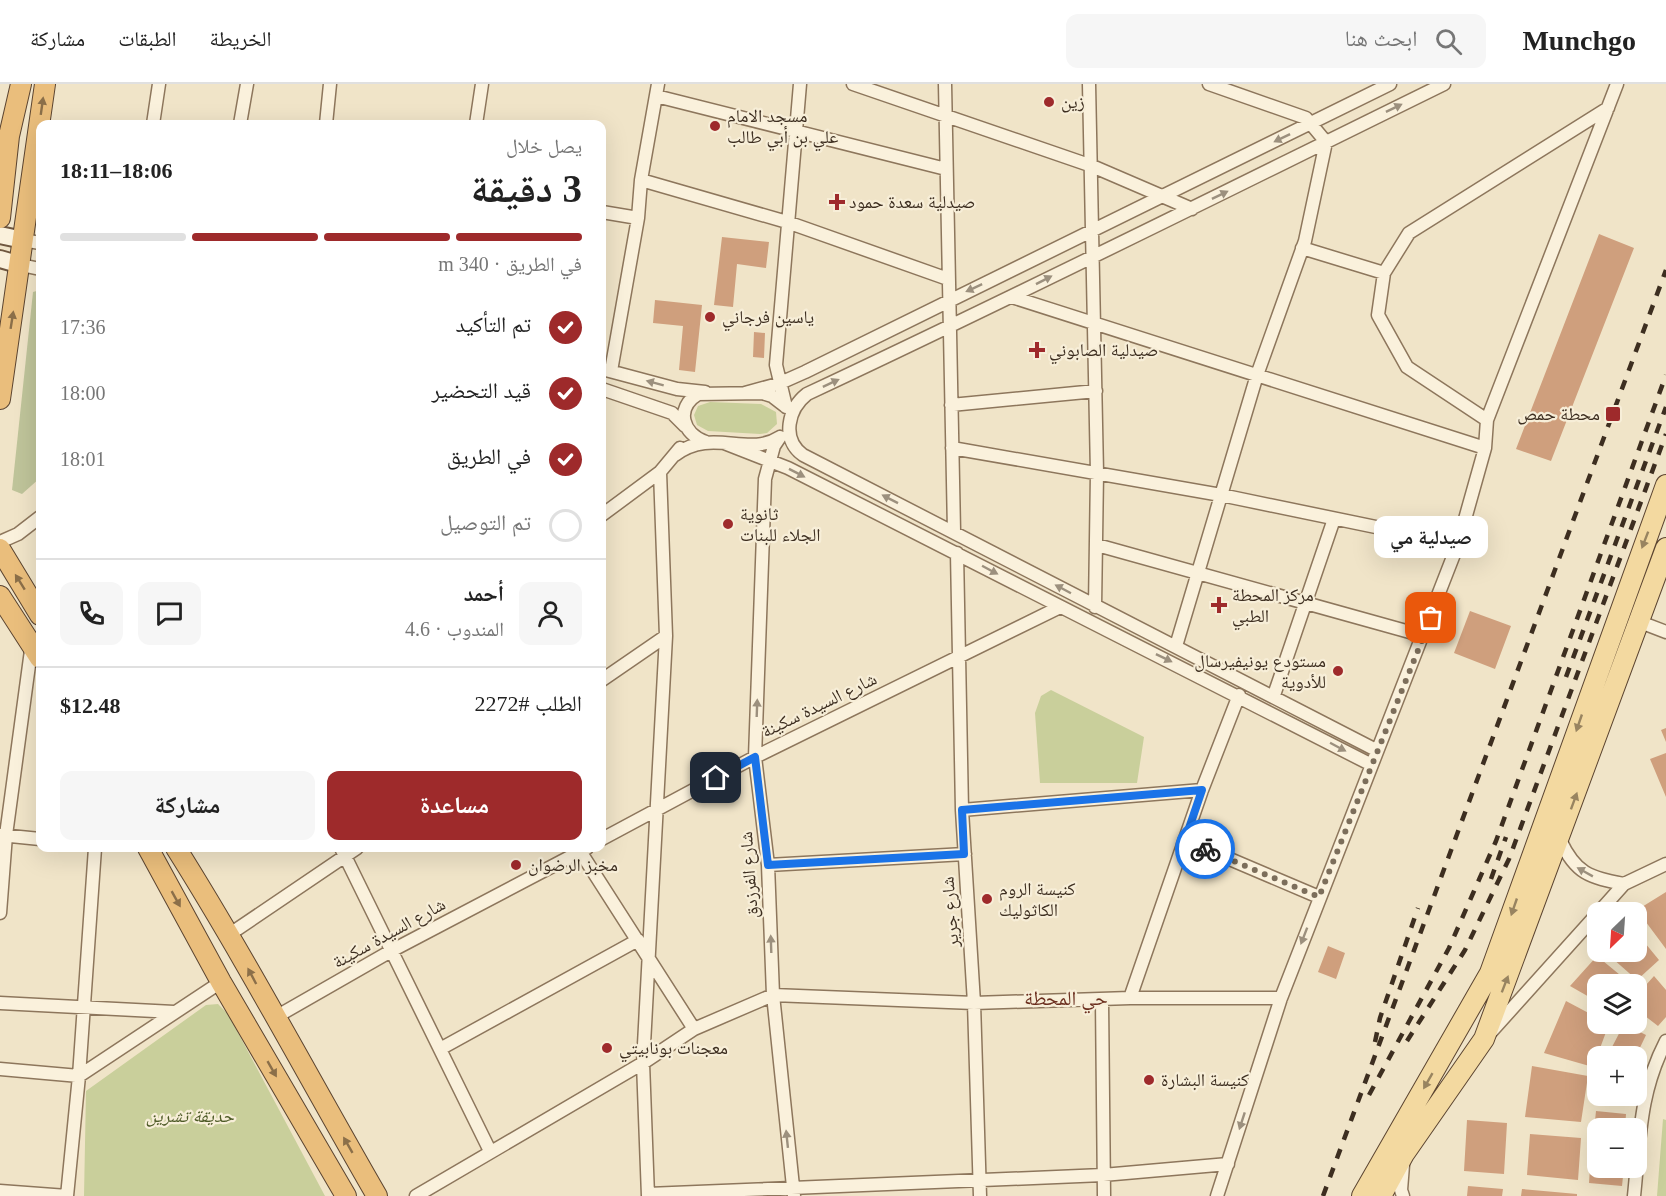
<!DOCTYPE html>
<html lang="ar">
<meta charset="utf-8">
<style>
:root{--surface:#fff;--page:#f6f6f6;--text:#222;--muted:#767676;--line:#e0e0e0;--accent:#9e2a2b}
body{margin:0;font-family:"Times New Roman","Noto Naskh Arabic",serif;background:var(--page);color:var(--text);direction:rtl;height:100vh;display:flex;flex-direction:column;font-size:22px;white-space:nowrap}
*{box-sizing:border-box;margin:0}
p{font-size:20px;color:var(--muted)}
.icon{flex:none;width:33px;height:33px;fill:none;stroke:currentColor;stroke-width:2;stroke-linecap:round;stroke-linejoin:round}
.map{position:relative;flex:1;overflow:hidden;direction:ltr}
.panel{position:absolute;left:36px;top:36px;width:570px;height:732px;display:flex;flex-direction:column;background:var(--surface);border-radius:12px;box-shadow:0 6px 24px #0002;direction:rtl}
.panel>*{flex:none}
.needle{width:39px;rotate:205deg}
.fabs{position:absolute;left:1587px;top:818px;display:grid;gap:12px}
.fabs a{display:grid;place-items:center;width:60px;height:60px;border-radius:12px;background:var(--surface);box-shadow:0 6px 24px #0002;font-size:30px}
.pin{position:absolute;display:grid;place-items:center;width:51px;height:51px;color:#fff;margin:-26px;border-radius:12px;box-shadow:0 3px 9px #0006}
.courier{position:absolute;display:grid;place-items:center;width:60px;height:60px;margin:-30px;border:4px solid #1a73e8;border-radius:50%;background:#fff;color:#222;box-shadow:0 2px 8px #0007}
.bubble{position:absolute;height:42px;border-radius:12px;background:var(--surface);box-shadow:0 6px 24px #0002;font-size:20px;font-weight:700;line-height:42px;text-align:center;direction:rtl}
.head em{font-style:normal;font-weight:700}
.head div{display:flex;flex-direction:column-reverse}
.head{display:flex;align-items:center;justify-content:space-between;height:102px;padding:0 24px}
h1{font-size:39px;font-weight:700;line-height:45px}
.bar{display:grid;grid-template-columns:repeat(4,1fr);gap:9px 6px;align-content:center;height:72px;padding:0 24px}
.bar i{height:8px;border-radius:4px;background:var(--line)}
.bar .selected{background:var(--accent)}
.bar p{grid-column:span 4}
.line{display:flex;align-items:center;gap:15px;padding:0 24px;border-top:2px solid var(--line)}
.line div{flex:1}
.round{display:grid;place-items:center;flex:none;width:63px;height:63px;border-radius:12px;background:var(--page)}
ol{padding:0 24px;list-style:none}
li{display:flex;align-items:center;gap:18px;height:66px}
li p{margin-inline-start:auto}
li .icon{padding:6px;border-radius:50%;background:var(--accent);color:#fff;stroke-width:4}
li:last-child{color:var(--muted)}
li i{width:33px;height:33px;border:3px solid var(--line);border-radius:50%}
.button{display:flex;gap:12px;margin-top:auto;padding:12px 24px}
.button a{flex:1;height:69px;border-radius:12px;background:var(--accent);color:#fff;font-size:24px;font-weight:700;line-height:69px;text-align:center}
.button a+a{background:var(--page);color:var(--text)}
header{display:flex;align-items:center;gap:36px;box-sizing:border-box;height:84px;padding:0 30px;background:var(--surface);border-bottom:2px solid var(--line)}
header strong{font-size:28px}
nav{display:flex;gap:33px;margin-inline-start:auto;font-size:21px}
.search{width:420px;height:54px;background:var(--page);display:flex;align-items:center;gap:15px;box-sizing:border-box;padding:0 21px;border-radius:12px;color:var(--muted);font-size:22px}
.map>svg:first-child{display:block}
.green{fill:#c9cf9b}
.cemetery{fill:#bfc49a}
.building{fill:#cf9f7d}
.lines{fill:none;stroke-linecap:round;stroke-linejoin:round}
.minor-casing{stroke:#8d765c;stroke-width:15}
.secondary-casing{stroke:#6f573f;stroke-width:20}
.primary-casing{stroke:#5b4430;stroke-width:22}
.trunk-casing{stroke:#5b4430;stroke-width:22}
.minor{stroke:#faf1dc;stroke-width:12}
.secondary{stroke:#faf1dc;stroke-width:16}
.primary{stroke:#f3d9a0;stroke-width:20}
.trunk{stroke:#eabe7c;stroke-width:20}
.rail{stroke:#3d2e20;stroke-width:4.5;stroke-dasharray:10 10;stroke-linecap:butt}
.oneway{fill:#8b6f49}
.oneway2{fill:#9c907e}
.oneway3{fill:#988460}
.done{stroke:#7c6e5b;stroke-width:6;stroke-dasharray:0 10.8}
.route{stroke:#1a73e8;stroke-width:8}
.poi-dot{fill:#9e2a2b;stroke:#f7eed8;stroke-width:2}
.labels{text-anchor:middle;stroke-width:4.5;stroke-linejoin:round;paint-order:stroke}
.poi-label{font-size:18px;fill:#3d2e20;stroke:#f7eed8;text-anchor:start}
.street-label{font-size:18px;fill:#3d2e20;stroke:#f7eed8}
.park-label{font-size:18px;font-style:italic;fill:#4d5a26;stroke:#f7eed8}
.neighbourhood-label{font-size:20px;fill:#6b2e1e;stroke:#f7eed8}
</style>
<header>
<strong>Munchgo</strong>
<div class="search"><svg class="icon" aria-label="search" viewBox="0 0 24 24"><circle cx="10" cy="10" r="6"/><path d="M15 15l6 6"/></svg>ابحث هنا</div>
<nav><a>الخريطة</a><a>الطبقات</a><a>مشاركة</a></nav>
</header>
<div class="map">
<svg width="1666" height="1112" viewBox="0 0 1666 1112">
<rect width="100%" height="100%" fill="#f0e4c8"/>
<path class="green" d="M 710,318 L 761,320 L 776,328 L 777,340 L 767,349 L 760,350 L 708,347 L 697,341 L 694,331 L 698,322 Z
M 1051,606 L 1144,653 L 1137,699 L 1040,699 L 1035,629 L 1041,612 Z
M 218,920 L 228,930 L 325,1112 L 84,1112 L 86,1007 L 206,921 Z
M 1663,1035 L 1666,1036 L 1666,1112 L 1657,1112 Z"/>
<path class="cemetery" d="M 40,206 L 40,394 L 22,410 L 12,406 L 33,208 Z"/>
<path class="building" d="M 1599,150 L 1634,164 L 1551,377 L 1516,365 Z
M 722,153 L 769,158 L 766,184 L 737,180 L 733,223 L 714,221 Z
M 655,216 L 702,221 L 695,288 L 679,286 L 683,242 L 653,239 Z
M 754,248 L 765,249 L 764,274 L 753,273 Z
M 1470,527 L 1511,542 L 1495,585 L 1454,569 Z
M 1666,644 L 1666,658 L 1661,646 Z
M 1666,669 L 1666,713 L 1650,675 Z
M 1666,808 L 1666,865 L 1637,826 Z
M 1636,848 L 1659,876 L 1637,896 L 1604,867 L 1636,867 Z
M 1328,862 L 1345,869 L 1336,895 L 1318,888 Z
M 1597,872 L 1631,900 L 1598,900 L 1598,918 L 1570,902 Z
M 1654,892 L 1666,906 L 1666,933 L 1658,942 L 1636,925 L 1636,912 Z
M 1566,917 L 1598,934 L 1598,939 L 1609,940 L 1593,983 L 1544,969 Z
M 1624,940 L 1646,951 L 1636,972 L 1612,963 Z
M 1532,982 L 1588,992 L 1581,1038 L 1525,1033 Z
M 1596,1011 L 1629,1011 L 1628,1017 L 1595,1014 Z
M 1596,1027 L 1626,1030 L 1625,1044 L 1598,1044 L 1598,1057 L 1593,1056 Z
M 1467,1036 L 1507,1039 L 1504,1090 L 1464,1087 Z
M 1530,1050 L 1581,1054 L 1578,1096 L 1527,1091 Z
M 1591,1068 L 1598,1068 L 1598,1083 L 1624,1083 L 1622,1102 L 1589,1099 Z
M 1468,1102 L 1503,1105 L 1502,1112 L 1467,1112 Z
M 1522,1105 L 1577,1110 L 1577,1112 L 1521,1112 Z"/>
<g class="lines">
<g class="minor-casing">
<path id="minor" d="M 853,0 L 1092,82 L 1192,125
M 945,0 L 954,447
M 1089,0 L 1097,389 L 1095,523
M 656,12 L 946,85
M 153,40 L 159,0
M 240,40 L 247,0
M 326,40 L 330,0
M 476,40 L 482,0
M 641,96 L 658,0
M 602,128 L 638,134 L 641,96 L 787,138 L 948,195
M 23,156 L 40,159
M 1302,164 L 1384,189
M 21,181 L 40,185
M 1012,213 L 1485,364
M 602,285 L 677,305 L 705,308
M 611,287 L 638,134
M 602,305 L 672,329 L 685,342
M 745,309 L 778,300 L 805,288 L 1390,0
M 951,321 L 1096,307
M 786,323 L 776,281 L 800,0
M 1487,336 L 1407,283 L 1378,231 L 1384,189 L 1409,149 L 1608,24
M 780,353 L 774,362 L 765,395 L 755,673 L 768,781 L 773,911 L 794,1112
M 706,358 C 682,350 675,324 698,310 L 762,309 L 772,312 L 785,322
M 724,359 L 788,384 L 1370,680
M 952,364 L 1221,411 L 1458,460
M 675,371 C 712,343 748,374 780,353
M 602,431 L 660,388 L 680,364
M 0,458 L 18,450 L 40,433
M 1097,461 L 1424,552
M 957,469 L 962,726 L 974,919 L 980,1112
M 1640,538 L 1666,548
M 1176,562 L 1257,291 L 1305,157 L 1326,58 L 1306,34 L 1209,0
M 602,596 L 666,552
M 1274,611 L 1334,435
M 1376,666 L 803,371 C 781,355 788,325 807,310 C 1021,210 1232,104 1444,0
M 962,726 L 1202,706
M 0,751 L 40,755
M 602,755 L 755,673 L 1060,523
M 1185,756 L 1319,813
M 1560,756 C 1576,790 1589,793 1624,800
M 341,764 L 490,1067
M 578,764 L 694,945
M 768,781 L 965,770
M 1599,828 L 1624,800 L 1666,780
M 0,829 L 6,751 L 32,559
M 230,850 L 357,764
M 1130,914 L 1202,706 L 1239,611
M 1102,917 L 1104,1112
M 0,919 L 174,928
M 274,934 L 391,867 L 587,764
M 1491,948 L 1598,829
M 440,965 L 638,856
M 0,985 L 79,992 L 221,898
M 1403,1081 L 1401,1106 L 1403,1112
M 0,1107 L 67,1112 L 79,992 L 95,764
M 648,1110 L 1103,1091 L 1228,1080
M 416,1112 L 643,979 L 694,945 L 773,911 L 974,919 L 1130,914 L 1281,914
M 648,1112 L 643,979 L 666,552 L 660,388
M 1217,1112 L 1281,914 L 1458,460 L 1485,364 L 1487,336 L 1617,0
M 1634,1112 C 1640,1055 1639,1009 1666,957"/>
</g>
<g class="secondary-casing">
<path id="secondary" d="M 0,151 L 23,156
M 0,175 L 21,181"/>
</g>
<g class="primary-casing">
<path id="primary" d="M 1362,1112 L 1490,889 L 1666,401
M 1381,1112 L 1404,1070 L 1484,955 L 1666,464"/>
</g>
<g class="trunk-casing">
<path id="trunk" d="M 0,134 L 9,52 L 21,0
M 0,315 L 45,0
M 0,465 L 40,531
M 0,512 L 40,574
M 148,764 L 221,898 L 346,1112
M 176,764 C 247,877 310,996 377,1112"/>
</g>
<use href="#minor" class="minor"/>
<use href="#secondary" class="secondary"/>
<use href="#primary" class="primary"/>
<use href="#trunk" class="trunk"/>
<path class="rail" d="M 1566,593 L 1666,323
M 1491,795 L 1506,753
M 1407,957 L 1465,866 L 1509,775 L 1666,350
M 1375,958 L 1380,934 L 1418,824
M 1369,1011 L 1449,864 L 1496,757 L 1666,291
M 1323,1112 L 1666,186"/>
</g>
<defs><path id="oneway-solid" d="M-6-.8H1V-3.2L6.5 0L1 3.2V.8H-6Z" transform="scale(1.5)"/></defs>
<g class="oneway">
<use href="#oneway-solid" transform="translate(42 22) rotate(-82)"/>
<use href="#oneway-solid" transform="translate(12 236) rotate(-81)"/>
<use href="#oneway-solid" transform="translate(20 498) rotate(-122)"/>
<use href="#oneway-solid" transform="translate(176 815) rotate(61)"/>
<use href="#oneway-solid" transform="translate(252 892) rotate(-118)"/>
<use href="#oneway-solid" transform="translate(272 985) rotate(60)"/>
<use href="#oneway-solid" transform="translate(348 1061) rotate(-120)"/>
</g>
<g class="oneway2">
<use href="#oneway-solid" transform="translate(1394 24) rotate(-26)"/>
<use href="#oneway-solid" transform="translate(1282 54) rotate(154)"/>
<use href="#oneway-solid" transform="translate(1220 111) rotate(-26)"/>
<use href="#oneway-solid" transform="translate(1044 196) rotate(-27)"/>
<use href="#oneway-solid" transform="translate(974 204) rotate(155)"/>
<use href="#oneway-solid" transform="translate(655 299) rotate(-165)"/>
<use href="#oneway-solid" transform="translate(831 299) rotate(-25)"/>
<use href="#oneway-solid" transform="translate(797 389) rotate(27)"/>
<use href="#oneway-solid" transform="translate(890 415) rotate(-153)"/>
<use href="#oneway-solid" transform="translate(990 486) rotate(28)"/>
<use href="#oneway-solid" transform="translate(1063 505) rotate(-152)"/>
<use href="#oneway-solid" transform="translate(1164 574) rotate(26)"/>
<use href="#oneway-solid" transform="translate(757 624) rotate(-88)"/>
<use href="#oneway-solid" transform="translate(1338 663) rotate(28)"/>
<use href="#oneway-solid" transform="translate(1585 788) rotate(-151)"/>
<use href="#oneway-solid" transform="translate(1304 852) rotate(111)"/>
<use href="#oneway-solid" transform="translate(771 860) rotate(-92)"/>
<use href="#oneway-solid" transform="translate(1242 1037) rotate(108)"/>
<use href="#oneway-solid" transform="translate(787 1055) rotate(-96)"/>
</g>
<g class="oneway3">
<use href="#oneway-solid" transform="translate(1645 456) rotate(111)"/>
<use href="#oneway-solid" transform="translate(1579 639) rotate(109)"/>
<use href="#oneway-solid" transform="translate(1574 717) rotate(-70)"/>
<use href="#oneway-solid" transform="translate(1514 823) rotate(109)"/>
<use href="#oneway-solid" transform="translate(1505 900) rotate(-69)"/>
<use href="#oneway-solid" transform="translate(1428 997) rotate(120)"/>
</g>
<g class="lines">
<path class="done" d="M 1205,765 L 1319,813 L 1431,534"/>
<path class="route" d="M 716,694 L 755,673 L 768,781 L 964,770 L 962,726 L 1202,706 L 1185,756 L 1205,765"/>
</g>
<g class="poi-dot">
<circle cx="1049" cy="18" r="6"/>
<circle cx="715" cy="42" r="6"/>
<path d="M834 109h6v6h6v6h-6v6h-6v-6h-6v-6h6z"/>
<circle cx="710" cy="233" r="6"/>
<path d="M1034 257h6v6h6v6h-6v6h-6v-6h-6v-6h6z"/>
<rect x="1605" y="322" width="16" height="16" rx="3"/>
<circle cx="728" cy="440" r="6"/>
<path d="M1216 512h6v6h6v6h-6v6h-6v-6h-6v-6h6z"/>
<circle cx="1338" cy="587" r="6"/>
<circle cx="516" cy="781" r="6"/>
<circle cx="987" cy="815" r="6"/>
<circle cx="607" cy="964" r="6"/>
<circle cx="1149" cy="996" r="6"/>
</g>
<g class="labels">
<g class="poi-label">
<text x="1061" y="24">زين</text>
<text x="727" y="38">مسجد الامام<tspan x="727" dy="21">علي بن أبي طالب</tspan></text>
<text x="849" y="124">صيدلية سعدة حمود</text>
<text x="722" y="239">ياسين فرجاني</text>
<text x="1049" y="272">صيدلية الصابوني</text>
<text x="1600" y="336" text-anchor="end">محطة حمص</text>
<text x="740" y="436">ثانوية<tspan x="740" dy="21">الجلاء للبنات</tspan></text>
<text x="1232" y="517">مركز المحطة<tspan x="1232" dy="21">الطبي</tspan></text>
<text x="1326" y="583" text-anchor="end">مستودع يونيفيرسال<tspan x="1326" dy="21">للأدوية</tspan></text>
<text x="528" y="787">مخبز الرضوان</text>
<text x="999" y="811">كنيسة الروم<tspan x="999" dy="21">الكاثوليك</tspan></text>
<text x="619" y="970">معجنات بونابيتي</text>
<text x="1161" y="1002">كنيسة البشارة</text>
</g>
<g class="street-label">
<text transform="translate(819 621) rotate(-26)" y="6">شارع السيدة سكينة</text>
<text transform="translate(749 791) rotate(-94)" y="6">شارع الفرزدق</text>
<text transform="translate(950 828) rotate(-94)" y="6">شارع جرير</text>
<text transform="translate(389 849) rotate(-29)" y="6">شارع السيدة سكينة</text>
</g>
<g class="park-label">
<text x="190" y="1038">حديقة تشرين</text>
</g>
<g class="neighbourhood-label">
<text x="1066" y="921">حي المحطة</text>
</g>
</g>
</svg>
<div class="fabs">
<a><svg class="needle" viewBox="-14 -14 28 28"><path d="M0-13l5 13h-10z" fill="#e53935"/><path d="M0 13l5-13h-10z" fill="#767676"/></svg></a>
<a><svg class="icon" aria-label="layers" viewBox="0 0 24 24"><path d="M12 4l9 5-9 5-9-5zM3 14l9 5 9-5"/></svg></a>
<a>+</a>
<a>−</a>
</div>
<div class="pin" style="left:1431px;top:534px;background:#ea580c"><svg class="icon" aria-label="bag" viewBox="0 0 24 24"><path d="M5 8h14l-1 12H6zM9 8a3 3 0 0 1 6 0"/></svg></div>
<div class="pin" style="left:716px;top:694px;background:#1f2937"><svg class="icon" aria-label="home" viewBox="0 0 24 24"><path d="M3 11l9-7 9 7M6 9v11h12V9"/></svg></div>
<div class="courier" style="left:1205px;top:765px"><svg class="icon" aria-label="bike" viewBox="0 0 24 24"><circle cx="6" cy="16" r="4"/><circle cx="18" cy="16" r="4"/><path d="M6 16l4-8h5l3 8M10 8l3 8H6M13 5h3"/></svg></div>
<div class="bubble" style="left:1374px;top:432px;width:114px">صيدلية مي</div>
<section class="panel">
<div class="head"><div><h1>3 دقيقة</h1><p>يصل خلال</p></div><em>18:06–18:11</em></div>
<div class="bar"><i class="selected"></i><i class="selected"></i><i class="selected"></i><i></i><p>في الطريق · 340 m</p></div>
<ol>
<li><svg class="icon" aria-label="check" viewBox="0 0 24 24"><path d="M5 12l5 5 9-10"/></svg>تم التأكيد<p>17:36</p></li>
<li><svg class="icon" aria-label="check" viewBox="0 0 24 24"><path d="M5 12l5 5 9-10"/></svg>قيد التحضير<p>18:00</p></li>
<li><svg class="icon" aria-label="check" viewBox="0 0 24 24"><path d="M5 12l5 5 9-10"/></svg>في الطريق<p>18:01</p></li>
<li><i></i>تم التوصيل</li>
</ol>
<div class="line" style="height:108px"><a class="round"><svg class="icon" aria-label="person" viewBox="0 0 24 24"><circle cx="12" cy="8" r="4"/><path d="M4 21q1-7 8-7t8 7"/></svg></a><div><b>أحمد</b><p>المندوب · 4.6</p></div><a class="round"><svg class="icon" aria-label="chat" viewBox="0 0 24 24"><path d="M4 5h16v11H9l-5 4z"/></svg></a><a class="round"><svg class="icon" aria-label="phone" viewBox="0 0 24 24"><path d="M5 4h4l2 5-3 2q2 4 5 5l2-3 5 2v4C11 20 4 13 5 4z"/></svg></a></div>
<div class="line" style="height:78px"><div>الطلب #2272</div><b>$12.48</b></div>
<div class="button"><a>مساعدة</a><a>مشاركة</a></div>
</section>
</div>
